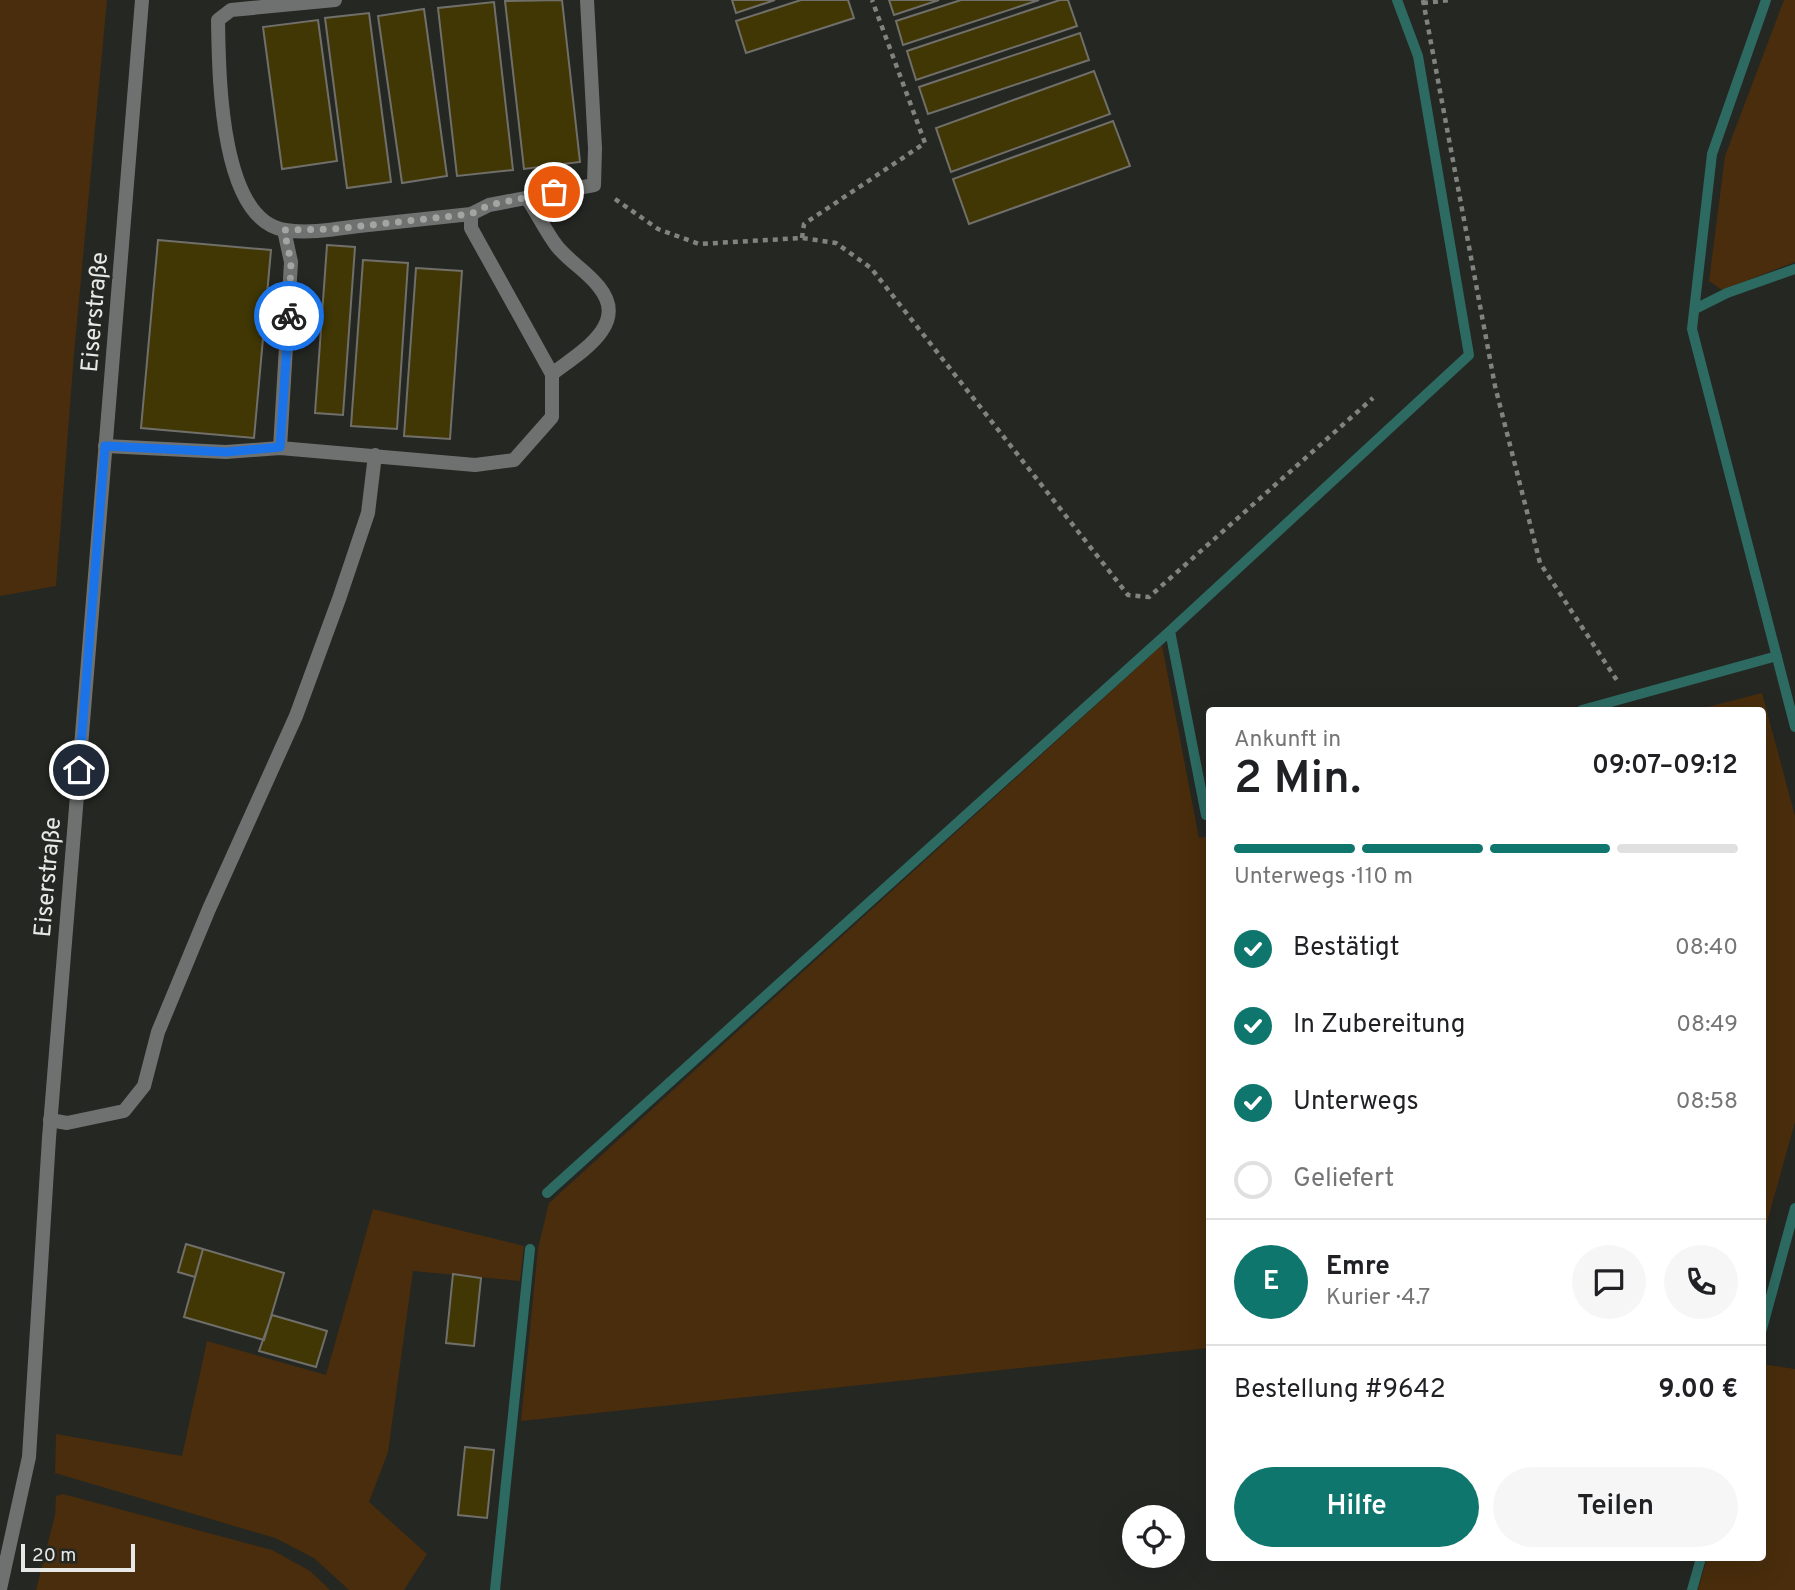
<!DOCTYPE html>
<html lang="de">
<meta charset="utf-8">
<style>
:root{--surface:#fff;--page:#f6f6f6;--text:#202124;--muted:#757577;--line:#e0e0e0;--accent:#0f766e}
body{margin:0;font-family:Overpass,sans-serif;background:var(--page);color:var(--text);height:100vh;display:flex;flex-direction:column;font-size:26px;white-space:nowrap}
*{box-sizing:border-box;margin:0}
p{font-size:23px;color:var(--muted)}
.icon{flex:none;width:38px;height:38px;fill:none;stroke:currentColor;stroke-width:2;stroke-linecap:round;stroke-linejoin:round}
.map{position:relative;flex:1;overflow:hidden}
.details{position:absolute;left:1206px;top:707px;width:560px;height:854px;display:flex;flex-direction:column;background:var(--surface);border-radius:7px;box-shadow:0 7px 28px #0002}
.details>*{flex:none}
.controls{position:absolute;left:1122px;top:1505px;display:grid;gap:14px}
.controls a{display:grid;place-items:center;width:63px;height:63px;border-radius:50%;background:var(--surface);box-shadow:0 7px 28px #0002;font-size:35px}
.scale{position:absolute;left:21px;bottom:18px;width:114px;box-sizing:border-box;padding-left:7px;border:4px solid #e8e9e6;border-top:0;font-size:19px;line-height:24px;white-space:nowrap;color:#e8e9e6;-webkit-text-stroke:5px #252723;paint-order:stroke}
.pin{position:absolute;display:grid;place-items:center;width:60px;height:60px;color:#fff;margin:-30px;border:4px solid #fff;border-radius:50%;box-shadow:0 2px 7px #0007}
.courier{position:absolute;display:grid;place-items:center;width:70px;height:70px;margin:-35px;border:5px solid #1a73e8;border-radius:50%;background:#fff;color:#222;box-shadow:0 2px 9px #0007}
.summary em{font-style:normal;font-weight:600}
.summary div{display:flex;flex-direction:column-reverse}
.summary{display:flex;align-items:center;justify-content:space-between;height:119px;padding:0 28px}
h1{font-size:46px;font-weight:600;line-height:52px}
.bar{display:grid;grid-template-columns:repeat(4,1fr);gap:10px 7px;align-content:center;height:84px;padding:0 28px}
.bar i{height:9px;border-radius:5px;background:var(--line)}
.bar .current{background:var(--accent)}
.bar p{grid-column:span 4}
.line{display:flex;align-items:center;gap:18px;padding:0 28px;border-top:2px solid var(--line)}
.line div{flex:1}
.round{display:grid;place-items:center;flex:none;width:74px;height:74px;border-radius:37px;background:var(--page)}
ol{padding:0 28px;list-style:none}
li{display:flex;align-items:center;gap:21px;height:77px}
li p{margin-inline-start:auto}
li .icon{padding:7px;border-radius:50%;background:var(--accent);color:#fff;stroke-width:4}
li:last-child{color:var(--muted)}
li i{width:38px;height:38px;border:4px solid var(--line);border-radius:50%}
.primary-button{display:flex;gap:14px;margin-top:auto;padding:14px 28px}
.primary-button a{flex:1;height:80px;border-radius:42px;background:var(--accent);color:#fff;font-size:28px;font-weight:600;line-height:80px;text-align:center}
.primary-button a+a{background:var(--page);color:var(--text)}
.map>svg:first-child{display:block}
.green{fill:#492d0c}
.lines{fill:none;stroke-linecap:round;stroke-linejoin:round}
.stream{stroke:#2d6b62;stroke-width:10}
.building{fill:#413705;stroke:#706f6a;stroke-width:2}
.path{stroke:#81837f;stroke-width:4.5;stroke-dasharray:5 5;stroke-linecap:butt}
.lane{stroke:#6f7170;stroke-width:14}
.street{stroke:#6f7170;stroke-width:14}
.done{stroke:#a4a5a2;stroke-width:7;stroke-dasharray:0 12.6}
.route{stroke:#1a73e8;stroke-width:9}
.labels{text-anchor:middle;stroke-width:5;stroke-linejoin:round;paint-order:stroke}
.street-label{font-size:24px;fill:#e8e9e6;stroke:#252723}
</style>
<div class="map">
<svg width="1795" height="1590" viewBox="0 0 1795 1590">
<rect width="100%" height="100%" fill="#252723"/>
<path class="green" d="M 0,0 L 107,0 L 74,354 L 56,586 L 0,596 Z
M 1784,0 L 1795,0 L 1795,262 L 1722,290 L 1709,281 L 1725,156 Z
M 1162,645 L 1199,838 L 1209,836 L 1209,1348 L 521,1421 L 538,1248 L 549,1203 Z
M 1762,693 L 1795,816 L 1795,1122 L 1762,1240 L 1762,710 L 1696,710 Z
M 373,1209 L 524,1246 L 520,1281 L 413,1271 L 388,1452 L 369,1502 L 427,1554 L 404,1590 L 349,1590 L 314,1558 L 275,1538 L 55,1473 L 56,1434 L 182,1456 L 207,1341 L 326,1375 Z
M 1762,1364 L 1795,1369 L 1795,1590 L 1698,1590 L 1707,1558 L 1762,1558 Z
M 63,1494 L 272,1550 L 310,1571 L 330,1590 L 36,1590 L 55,1515 L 56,1496 Z"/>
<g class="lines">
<path class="stream" d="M 1766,0 L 1712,154 L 1692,329 L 1795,727
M 1695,309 L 1727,293 L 1795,269
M 1170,631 L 1206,815 L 1209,815
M 1582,710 L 1777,656
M 547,1193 L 1170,631 L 1469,355 L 1418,56 L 1397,0
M 1762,1329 L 1795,1208
M 495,1590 L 530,1249
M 1692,1590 L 1701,1558"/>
</g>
<path class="building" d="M 562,0 L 580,162 L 524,169 L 505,1 Z
M 732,0 L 775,0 L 736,13 Z
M 801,0 L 848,0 L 854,18 L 746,53 L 736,21 Z
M 889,0 L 939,0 L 894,15 Z
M 961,0 L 1039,0 L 903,45 L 896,21 Z
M 1060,0 L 1068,0 L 1077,26 L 916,80 L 907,51 Z
M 494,2 L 513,170 L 457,176 L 438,8 Z
M 424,9 L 447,176 L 402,183 L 378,16 Z
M 369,13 L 391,182 L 347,188 L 325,18 Z
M 318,20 L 337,161 L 282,169 L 263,27 Z
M 1080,33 L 1089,60 L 928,114 L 919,87 Z
M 1094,71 L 1110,114 L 951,172 L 936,128 Z
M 1113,121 L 1130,166 L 969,224 L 953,179 Z
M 158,240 L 271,250 L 254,438 L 141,428 Z
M 327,245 L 355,247 L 343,415 L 315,413 Z
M 363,260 L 408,263 L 397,429 L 351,426 Z
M 416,268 L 462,271 L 450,439 L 404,436 Z
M 186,1244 L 203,1249 L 195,1277 L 178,1272 Z
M 203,1249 L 284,1273 L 264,1340 L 184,1317 Z
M 453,1274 L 481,1278 L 474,1346 L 446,1343 Z
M 272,1315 L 327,1331 L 316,1367 L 259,1351 Z
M 465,1447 L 494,1450 L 487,1518 L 458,1515 Z"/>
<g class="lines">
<path class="path" d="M 1423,0 L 1495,386 L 1540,563 L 1618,682
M 1423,3 L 1451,0
M 615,199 L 658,229 L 699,244 L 802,238 L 836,243 L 871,268 L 1128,595 L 1149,597 L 1373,398
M 802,238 L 804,224 L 925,143 L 872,0"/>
<path class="lane" d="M 335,0 L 231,10 L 218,20 C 219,72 219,220 285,230 C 308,234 336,229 359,226 C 397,222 434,218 471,214
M 527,198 C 537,213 545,230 556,245 C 568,261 587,271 599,287 C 630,325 579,353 552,374
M 105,446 L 226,452 L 280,448 L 475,465 L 514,460 L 552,417 L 552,374 L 471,228 L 471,214 L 489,205 L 594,185 L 595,148 L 587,0
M 280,448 L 291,262 L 284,230
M 50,1120 L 67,1123 L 124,1111 L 144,1086 L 158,1032 L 209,909 L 296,716 L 339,599 L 368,513 L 375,455"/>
<path class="street" d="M 0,1589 L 29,1457 L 49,1138 L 142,0"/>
</g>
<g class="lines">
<path class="done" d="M 289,316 L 291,262 L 284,230 L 334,229 L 471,214 L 489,205 L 554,192"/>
<path class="route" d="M 79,770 L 105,446 L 226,452 L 280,447 L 289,316"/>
</g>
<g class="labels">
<g class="street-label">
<text transform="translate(94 312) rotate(-85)" y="8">Eiserstraße</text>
<text transform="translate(47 877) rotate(-85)" y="8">Eiserstraße</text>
</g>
</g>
</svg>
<div class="controls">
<a><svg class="icon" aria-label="locate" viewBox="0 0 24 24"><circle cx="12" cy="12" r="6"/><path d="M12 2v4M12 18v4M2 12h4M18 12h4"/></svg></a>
</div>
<div class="scale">20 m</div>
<div class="pin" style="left:554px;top:192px;background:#ea580c"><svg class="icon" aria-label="bag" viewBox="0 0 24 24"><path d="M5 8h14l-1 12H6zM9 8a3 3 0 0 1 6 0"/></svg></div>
<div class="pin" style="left:79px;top:770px;background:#1f2937"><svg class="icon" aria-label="home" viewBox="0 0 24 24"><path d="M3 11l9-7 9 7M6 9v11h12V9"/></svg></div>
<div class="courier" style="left:289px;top:316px"><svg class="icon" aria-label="bike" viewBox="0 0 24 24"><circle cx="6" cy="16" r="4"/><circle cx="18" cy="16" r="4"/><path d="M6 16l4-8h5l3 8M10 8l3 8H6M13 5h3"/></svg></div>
<section class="details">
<div class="summary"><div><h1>2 Min.</h1><p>Ankunft in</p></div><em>09:07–09:12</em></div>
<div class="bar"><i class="current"></i><i class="current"></i><i class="current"></i><i></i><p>Unterwegs · 110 m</p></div>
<ol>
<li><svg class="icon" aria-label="check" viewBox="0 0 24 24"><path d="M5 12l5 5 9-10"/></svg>Bestätigt<p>08:40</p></li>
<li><svg class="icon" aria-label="check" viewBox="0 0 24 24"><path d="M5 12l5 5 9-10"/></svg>In Zubereitung<p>08:49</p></li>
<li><svg class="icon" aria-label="check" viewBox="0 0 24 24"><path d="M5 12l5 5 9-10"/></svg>Unterwegs<p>08:58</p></li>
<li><i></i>Geliefert</li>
</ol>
<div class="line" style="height:126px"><b class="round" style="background:var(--accent);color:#fff">E</b><div><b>Emre</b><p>Kurier · 4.7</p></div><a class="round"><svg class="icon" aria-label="chat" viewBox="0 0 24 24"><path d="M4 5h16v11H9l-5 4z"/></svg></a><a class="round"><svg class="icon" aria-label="phone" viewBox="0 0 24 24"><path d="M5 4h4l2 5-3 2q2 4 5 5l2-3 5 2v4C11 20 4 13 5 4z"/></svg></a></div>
<div class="line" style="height:91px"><div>Bestellung #9642</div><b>9.00 €</b></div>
<div class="primary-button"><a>Hilfe</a><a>Teilen</a></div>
</section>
</div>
